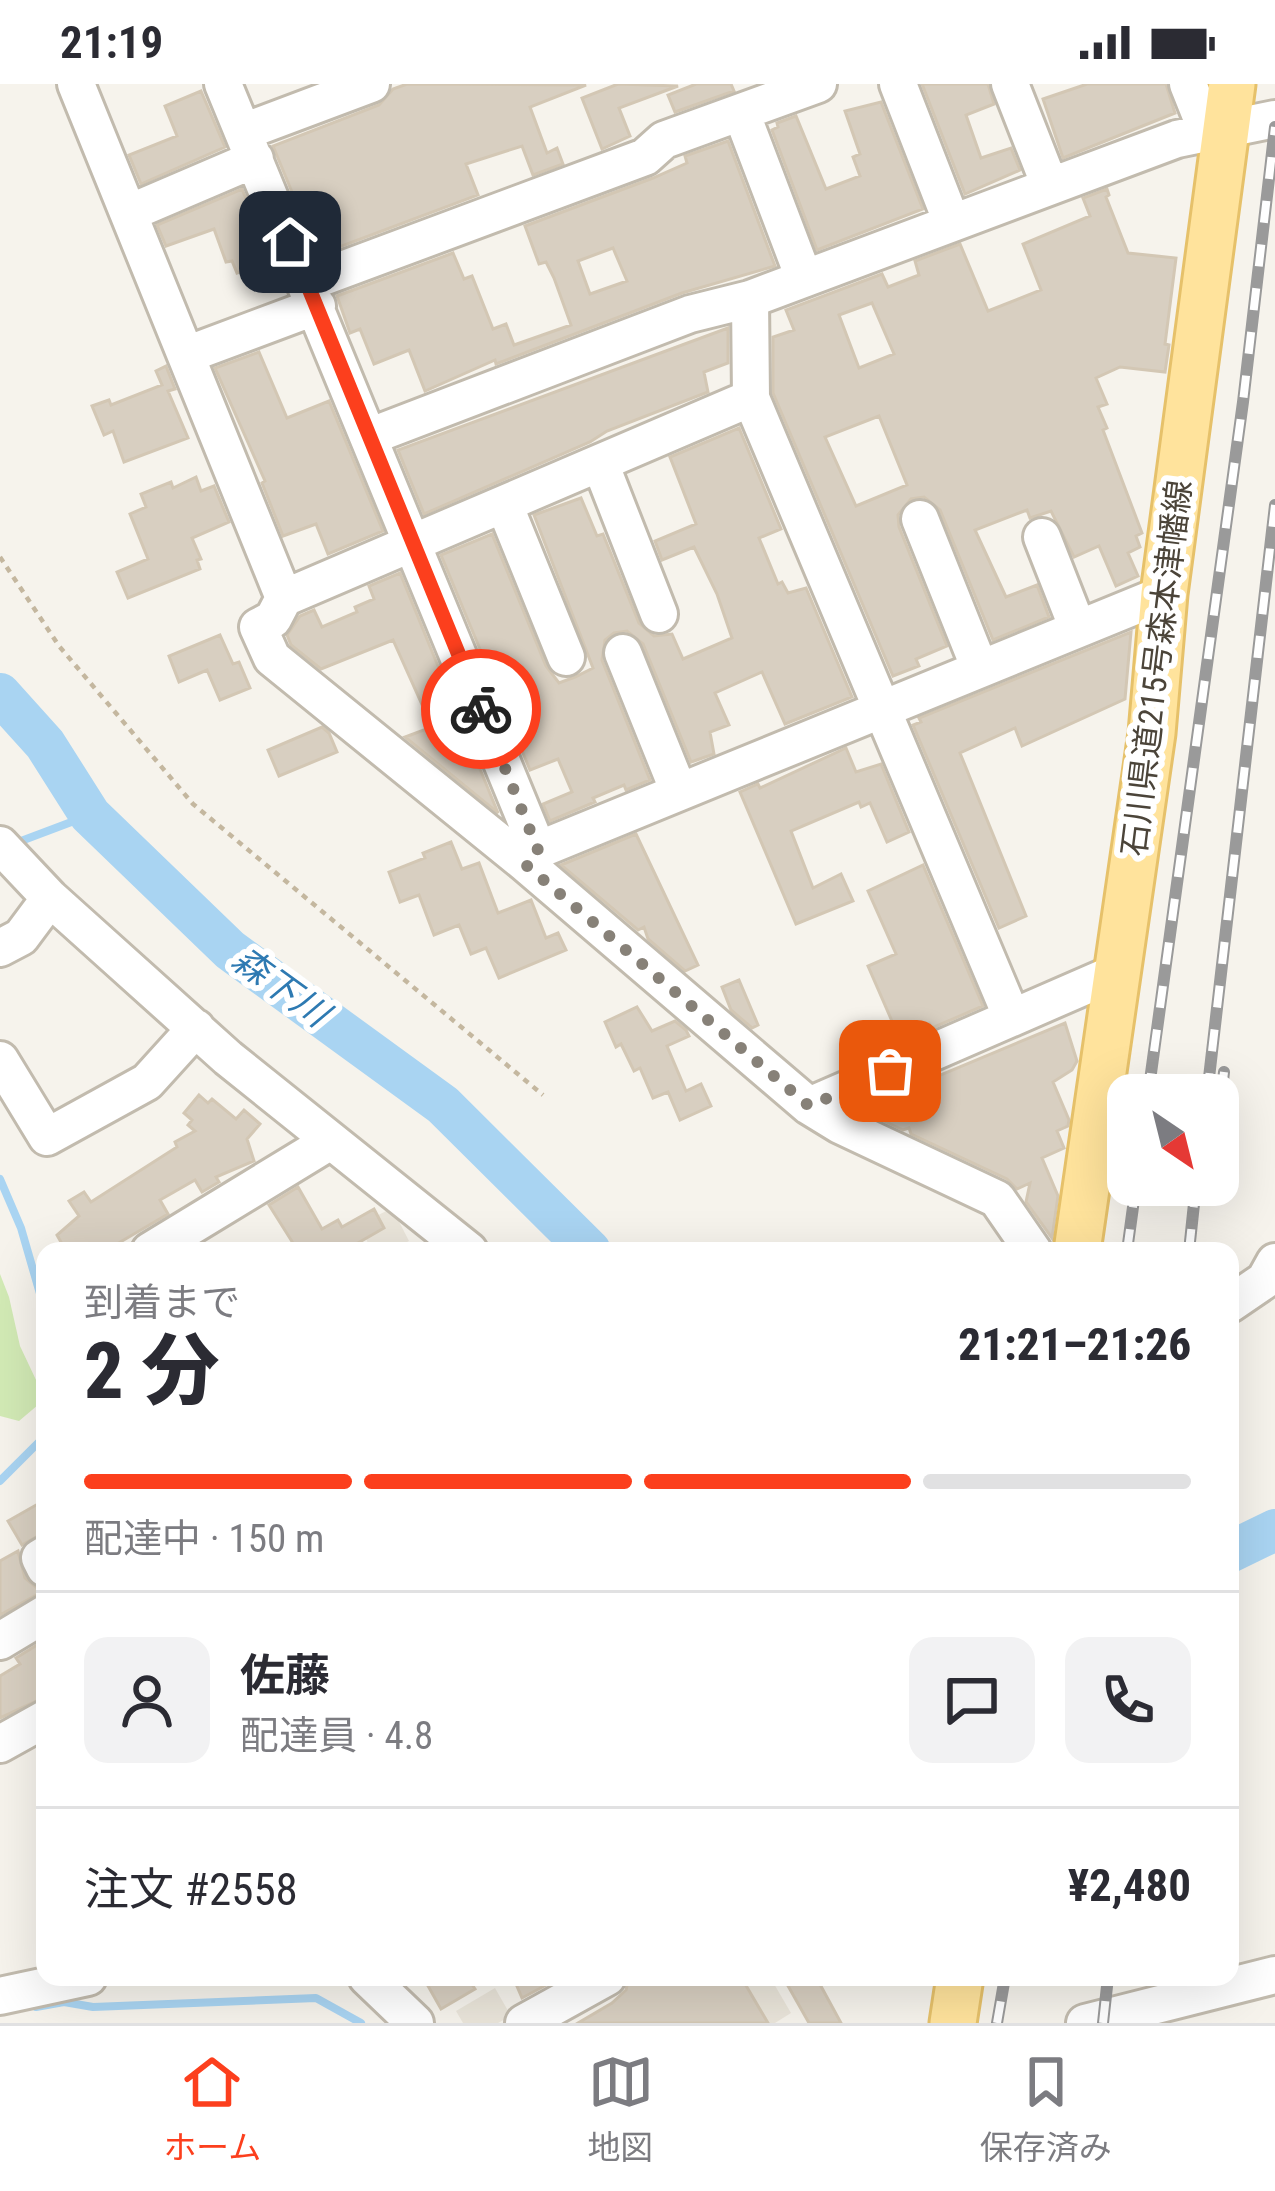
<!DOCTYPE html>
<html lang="ja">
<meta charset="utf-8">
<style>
:root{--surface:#fff;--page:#f2f2f3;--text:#2b2b33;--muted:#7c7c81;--line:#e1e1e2;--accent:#fc3f1d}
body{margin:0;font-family:"Roboto Condensed","Noto Sans JP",sans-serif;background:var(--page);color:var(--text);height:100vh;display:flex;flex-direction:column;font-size:45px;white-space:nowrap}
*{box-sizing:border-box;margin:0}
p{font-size:39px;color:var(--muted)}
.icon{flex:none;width:66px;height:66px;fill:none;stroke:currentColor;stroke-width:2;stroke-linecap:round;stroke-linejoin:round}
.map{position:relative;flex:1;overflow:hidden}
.panel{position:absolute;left:36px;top:1158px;width:1203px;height:744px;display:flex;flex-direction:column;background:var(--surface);border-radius:24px;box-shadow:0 12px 48px #0002}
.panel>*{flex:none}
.needle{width:78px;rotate:145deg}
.controls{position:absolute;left:1107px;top:990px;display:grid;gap:24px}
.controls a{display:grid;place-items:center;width:132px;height:132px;border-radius:24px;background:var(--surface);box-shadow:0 12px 48px #0002;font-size:60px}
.pin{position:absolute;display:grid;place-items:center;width:102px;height:102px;color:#fff;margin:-51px;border-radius:24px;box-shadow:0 6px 18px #0006}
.courier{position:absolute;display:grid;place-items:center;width:120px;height:120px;margin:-60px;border:9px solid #fc3f1d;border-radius:50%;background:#fff;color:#222;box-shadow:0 3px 15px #0007}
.head em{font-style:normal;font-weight:800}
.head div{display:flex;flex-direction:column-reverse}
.head{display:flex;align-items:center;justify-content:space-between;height:204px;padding:0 48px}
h1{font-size:78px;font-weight:800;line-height:90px}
.bar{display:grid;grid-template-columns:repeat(4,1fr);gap:18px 12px;align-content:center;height:144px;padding:0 48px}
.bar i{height:15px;border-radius:9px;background:var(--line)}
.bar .selected{background:var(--accent)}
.bar p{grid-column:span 4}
.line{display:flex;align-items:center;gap:30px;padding:0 48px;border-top:3px solid var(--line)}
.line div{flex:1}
.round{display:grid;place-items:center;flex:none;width:126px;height:126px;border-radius:24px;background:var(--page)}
.status{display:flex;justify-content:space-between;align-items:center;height:84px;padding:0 60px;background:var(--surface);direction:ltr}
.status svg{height:33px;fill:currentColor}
.menu{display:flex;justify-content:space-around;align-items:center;height:168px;border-top:3px solid var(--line);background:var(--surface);font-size:33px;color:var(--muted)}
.menu a{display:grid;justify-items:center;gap:6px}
.menu .selected{color:var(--accent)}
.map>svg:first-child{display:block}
.residential{fill:#eae5da}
.green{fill:#d2eab5}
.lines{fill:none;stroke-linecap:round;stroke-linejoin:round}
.stream{stroke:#a9d4f2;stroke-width:8}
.river{stroke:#a9d4f2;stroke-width:42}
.building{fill:#d8cfc1;stroke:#d3c7b4;stroke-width:3;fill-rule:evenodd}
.minor-casing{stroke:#c2bbae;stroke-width:42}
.major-casing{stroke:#e6c16a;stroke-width:51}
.path{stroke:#c4b79f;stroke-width:4.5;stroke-dasharray:6 6;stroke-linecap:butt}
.minor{stroke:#fff;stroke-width:36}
.major{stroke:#ffe39c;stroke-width:45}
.rail-casing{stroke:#9a9a9a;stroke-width:12}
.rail{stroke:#fff;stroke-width:8;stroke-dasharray:22;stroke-linecap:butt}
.done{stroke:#878178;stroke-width:12;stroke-dasharray:0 21.6}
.route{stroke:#fc3f1d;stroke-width:15}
.labels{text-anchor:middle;stroke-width:12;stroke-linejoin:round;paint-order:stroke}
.street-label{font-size:33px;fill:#4b4439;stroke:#fff}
.water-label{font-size:36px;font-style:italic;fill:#2e7ab2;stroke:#fff}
</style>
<div class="status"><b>21:19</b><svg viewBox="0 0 49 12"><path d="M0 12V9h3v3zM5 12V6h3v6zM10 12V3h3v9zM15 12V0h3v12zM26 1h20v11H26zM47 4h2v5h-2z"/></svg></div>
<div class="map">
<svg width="1275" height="1939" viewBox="0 0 1275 1939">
<rect width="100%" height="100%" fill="#f6f3ec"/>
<path class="residential" d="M 392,1124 L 409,1157 L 389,1167 L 372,1167 L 359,1141 Z
M 716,1893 L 770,1893 L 791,1929 L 775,1939 L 745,1939 Z
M 495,1904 L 511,1932 L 498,1939 L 463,1939 L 456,1927 Z"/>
<path class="green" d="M 0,1190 L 9,1213 L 20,1262 L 45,1315 L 19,1337 L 0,1332 Z"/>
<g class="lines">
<path class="stream" d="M 13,760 L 90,731
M 0,1095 L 21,1144 L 45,1227
M 0,1397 L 45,1352
M 31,1920 L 36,1923 L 64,1918 L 93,1923 L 316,1914 L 361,1939"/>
<path class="river" d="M 0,610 L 45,660 L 90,731 L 230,866 L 443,1021 L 590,1167
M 1230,1468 L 1275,1446"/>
</g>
<path class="building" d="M 407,0 L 586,1 L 530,23 L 547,69 L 557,64 L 563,80 L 533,91 L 522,62 L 466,80 L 478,111 L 318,171 L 273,62 L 379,21 L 393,5 Z
M 618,0 L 678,2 L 619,24 L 630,52 L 602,65 L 582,14 Z
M 696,0 L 731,0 L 734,7 L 675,28 L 668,11 Z
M 922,0 L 988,0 L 994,20 L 966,31 L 981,74 L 1011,64 L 1020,86 L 965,110 Z
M 1087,0 L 1166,0 L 1175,29 L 1063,74 L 1043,15 Z
M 201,7 L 225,63 L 141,100 L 129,71 L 177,52 L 165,22 Z
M 881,18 L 923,125 L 817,166 L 772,46 L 778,43 L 777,39 L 796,32 L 826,105 L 860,92 L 853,73 L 860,70 L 845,27 Z
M 728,57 L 775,182 L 682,209 L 496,280 L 495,276 L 425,307 L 409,266 L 374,280 L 360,245 L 350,249 L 337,212 L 453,169 L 464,195 L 472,192 L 493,245 L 506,240 L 514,261 L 571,241 L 554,194 L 546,178 L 539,180 L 525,142 L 653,94 L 687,79 L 685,72 ZM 613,164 L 627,197 L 590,210 L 578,177 Z
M 242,105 L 271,176 L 237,189 L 232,177 L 226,178 L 214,145 L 166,162 L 157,141 Z
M 1107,105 L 1109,111 L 1106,113 L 1128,169 L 1176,174 L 1165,260 L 1169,261 L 1165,288 L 1120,283 L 1096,294 L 1107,320 L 1098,323 L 1107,344 L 1103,346 L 1142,449 L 1136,452 L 1140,463 L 1128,469 L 1138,492 L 1116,502 L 1099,462 L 1074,473 L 1051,427 L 1030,434 L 1027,426 L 975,446 L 1006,513 L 1037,501 L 1049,533 L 993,556 L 940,426 L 924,413 L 911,415 L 898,431 L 899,443 L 947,562 L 916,575 L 919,582 L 893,592 L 773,309 L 773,253 L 794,246 L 786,226 L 882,190 L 888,203 L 919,191 L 915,177 L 960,160 L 988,227 L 1041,206 L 1023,160 L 1090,132 L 1083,114 ZM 872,219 L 894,270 L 859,284 L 839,231 ZM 879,332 L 907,401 L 856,422 L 825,353 Z
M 728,244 L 728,279 L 704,288 L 708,308 L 607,347 L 590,358 L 424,430 L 398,366 Z
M 259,268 L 287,334 L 329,317 L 383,447 L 328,470 L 316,440 L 283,452 L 262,399 L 265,397 L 215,284 Z
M 166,282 L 175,305 L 168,307 L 188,354 L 124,378 L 113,347 L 104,351 L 92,322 L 109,316 L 111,321 L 162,301 L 156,287 Z
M 739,344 L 781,445 L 759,454 L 778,500 L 782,498 L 788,509 L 806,504 L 852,613 L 785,640 L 762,588 L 715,609 L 729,641 L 710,648 L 714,670 L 691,678 L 643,560 L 627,547 L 614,549 L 605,556 L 602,576 L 650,696 L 626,706 L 624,701 L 593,714 L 595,718 L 550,737 L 543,720 L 572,708 L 558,675 L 530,686 L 441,471 L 492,450 L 546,582 L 559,599 L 575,593 L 593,584 L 534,431 L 581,414 L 597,452 L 603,450 L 639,539 L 654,552 L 672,550 L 683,575 L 732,554 L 717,510 L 694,463 L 662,476 L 655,457 L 696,440 L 670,373 Z
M 196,393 L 201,407 L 214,402 L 229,438 L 192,454 L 201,475 L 197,476 L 200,485 L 128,514 L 117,488 L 148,475 L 130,430 L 146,423 L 141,410 L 171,398 L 173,404 Z
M 400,489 L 498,729 L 405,653 L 432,643 L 393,556 L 321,585 L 291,561 L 287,551 L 300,532 L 314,526 L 322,543 L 357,528 L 355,523 L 374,515 L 369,502 Z
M 1131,548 L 1125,615 L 1022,662 L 1015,644 L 960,669 L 1026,832 L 999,844 L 913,641 L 921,638 L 919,634 Z
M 220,551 L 233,580 L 239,578 L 250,604 L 220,616 L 207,586 L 179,598 L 169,572 Z
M 322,643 L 329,649 L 337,668 L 279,692 L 268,666 Z
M 846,664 L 856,688 L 881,680 L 909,748 L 887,758 L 870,719 L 861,723 L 859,718 L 791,747 L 813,804 L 841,790 L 853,817 L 796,840 L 740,708 L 758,700 L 760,704 Z
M 636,750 L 698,881 L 685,887 L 648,855 L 644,843 L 638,846 L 561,781 Z
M 451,758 L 462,785 L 479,779 L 498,829 L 531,816 L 546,854 L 558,849 L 566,866 L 499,894 L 486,864 L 471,870 L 459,841 L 434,851 L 419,811 L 400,818 L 389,788 L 425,774 L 423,769 Z
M 923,781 L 983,922 L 932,944 L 929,939 L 898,951 L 868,882 L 896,870 L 868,807 Z
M 739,896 L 758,941 L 752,944 L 731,926 L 722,903 Z
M 637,923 L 652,947 L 675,937 L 686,946 L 689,952 L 667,962 L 686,1007 L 701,1000 L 711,1022 L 680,1036 L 668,1008 L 653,1014 L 640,984 L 634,987 L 621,960 L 616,963 L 605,938 Z
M 1065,939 L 1077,977 L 1072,986 L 1053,998 L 1069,1036 L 1068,1042 L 1057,1047 L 1064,1064 L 1042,1074 L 1058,1112 L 1052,1154 L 1026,1118 L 1030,1099 L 1017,1105 L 1007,1095 L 911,1050 L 909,1044 L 903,1046 L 859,1025 Z
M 199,1011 L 208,1019 L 212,1015 L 236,1035 L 244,1026 L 260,1040 L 247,1055 L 254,1077 L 216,1093 L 219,1098 L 202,1108 L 195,1096 L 160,1116 L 168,1130 L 105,1167 L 66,1167 L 57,1151 L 79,1132 L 69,1117 L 84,1108 L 91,1118 L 177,1063 L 175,1058 L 195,1047 L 188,1041 L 192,1036 L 184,1029 Z
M 298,1103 L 322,1145 L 338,1136 L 342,1143 L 374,1125 L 384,1144 L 344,1167 L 298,1167 L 269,1121 Z
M 45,1416 L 45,1448 L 22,1461 L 8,1437 Z
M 18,1467 L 25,1494 L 42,1508 L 0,1531 L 0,1477 Z
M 45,1556 L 45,1613 L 0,1634 L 0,1592 L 20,1580 L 16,1574 Z
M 423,1893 L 467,1893 L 475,1905 L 441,1925 Z
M 513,1893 L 561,1893 L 522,1914 Z
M 629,1893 L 741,1893 L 768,1939 L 578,1939 L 612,1919 L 626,1906 Z
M 783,1893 L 816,1893 L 841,1939 L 809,1939 Z"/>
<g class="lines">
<g class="minor-casing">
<path id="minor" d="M 76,0 L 284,514
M 223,0 L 538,766
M 898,0 L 952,139
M 1010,0 L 1050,102
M 1188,0 L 1200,30 L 1226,45
M 741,28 L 804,194
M 243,48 L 371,0
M 129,129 L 255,75
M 307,199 L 645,73 L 664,56 L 818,0
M 750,215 L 751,314 L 1012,934
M 186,271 L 317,222
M 751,314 L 284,514 L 273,535 L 258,543 L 272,574 L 526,780 L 809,1022 L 840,1041 L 997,1115 L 1033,1167
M 371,352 L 690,230 L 750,215 L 1177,55 L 1275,35
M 600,379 L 659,530
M 504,420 L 566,573
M 920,435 L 980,585
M 1042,453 L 1078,545
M 623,569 L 679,708
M 0,761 L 50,814 L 228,974 L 469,1167
M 526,780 L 538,766 L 1164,510
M 0,864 L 21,853 L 50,814
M 0,976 L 47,1053 L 147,998 L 196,944
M 809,1022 L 1115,889
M 150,1167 L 329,1058
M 1230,1220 L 1265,1196 L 1275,1178
M 45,1471 L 40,1474 L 45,1484
M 0,1557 L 45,1530
M 0,1660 L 45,1635
M 367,1893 L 415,1939
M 0,1912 L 88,1893
M 524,1939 L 607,1893
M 1085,1939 L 1275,1891"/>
</g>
<g class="major-casing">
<path id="major" d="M 1077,1167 L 1152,649 L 1164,510 L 1232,0
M 953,1939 L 960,1893"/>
</g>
<path class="path" d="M 0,473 L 59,562 L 193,720 L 543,1011"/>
<use href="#minor" class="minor"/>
<use href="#major" class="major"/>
<g class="rail-casing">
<path id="rail" d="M 1148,1011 L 1243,318 L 1275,43
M 1207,1011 L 1275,421
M 1218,1041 L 1224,988
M 1127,1167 L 1136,1101
M 1189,1167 L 1196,1101
M 997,1939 L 1005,1893
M 1103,1939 L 1108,1893"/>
</g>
<use href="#rail" class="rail"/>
</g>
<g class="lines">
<path class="done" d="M 481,625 L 538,766 L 526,781 L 809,1022 L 890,987"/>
<path class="route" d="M 290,158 L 481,625"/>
</g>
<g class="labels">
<g class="street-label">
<text transform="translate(1156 584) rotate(-83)" y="12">石川県道215号森本津幡線</text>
</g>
<g class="water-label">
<text transform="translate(281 902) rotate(36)" y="13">森下川</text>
</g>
</g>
</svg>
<div class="controls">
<a><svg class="needle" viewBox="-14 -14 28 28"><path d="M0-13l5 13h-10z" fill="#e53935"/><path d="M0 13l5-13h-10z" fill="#7c7c81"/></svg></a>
</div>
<div class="pin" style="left:890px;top:987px;background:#ea580c"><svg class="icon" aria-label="bag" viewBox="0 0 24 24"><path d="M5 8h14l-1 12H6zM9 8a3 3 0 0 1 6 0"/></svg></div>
<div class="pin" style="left:290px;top:158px;background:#1f2937"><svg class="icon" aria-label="home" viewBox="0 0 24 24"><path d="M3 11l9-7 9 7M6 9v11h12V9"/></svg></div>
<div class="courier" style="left:481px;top:625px"><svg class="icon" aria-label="bike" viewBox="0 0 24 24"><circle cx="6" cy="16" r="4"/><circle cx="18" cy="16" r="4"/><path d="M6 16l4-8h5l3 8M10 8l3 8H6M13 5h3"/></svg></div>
<section class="panel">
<div class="head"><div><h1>2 分</h1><p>到着まで</p></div><em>21:21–21:26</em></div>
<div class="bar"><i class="selected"></i><i class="selected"></i><i class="selected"></i><i></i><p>配達中 · 150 m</p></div>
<div class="line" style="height:216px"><a class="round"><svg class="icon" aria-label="person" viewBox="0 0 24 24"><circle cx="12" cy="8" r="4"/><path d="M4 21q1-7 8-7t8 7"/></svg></a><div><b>佐藤</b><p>配達員 · 4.8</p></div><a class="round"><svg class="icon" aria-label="chat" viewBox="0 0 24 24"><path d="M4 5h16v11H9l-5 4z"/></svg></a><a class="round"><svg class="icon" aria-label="phone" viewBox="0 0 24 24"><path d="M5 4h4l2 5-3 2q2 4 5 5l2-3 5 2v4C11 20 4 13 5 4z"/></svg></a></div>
<div class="line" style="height:156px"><div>注文 #2558</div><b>¥2,480</b></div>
</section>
</div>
<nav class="menu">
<a class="selected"><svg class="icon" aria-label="home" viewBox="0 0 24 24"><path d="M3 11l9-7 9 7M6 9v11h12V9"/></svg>ホーム</a>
<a><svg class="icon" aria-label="map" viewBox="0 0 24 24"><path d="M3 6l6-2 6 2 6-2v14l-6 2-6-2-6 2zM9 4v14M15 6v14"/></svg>地図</a>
<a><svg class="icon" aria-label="saved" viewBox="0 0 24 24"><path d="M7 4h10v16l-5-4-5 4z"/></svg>保存済み</a>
</nav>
